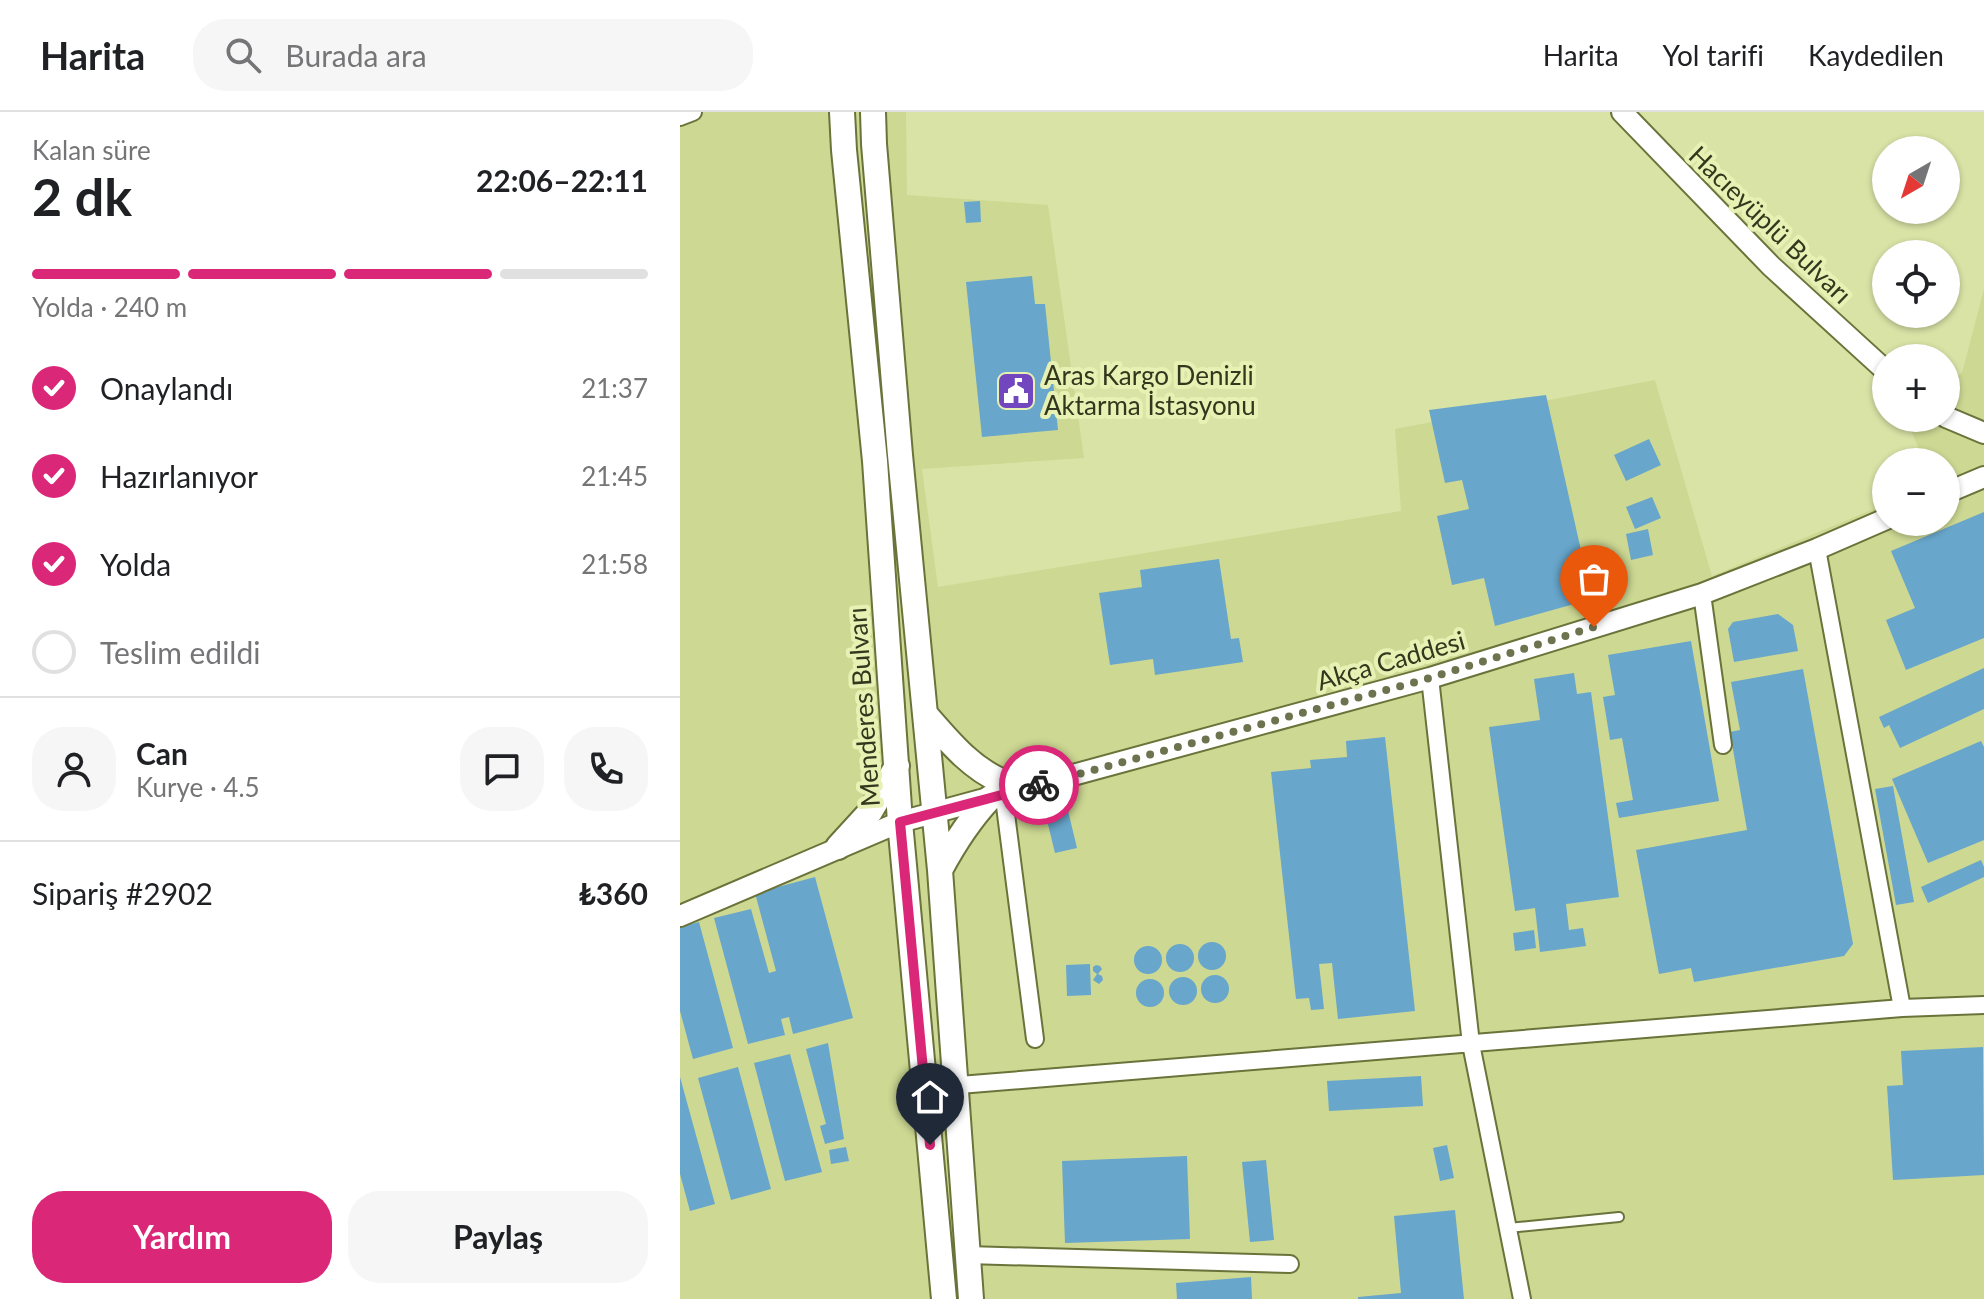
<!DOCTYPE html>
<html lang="tr">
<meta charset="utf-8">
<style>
:root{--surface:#fff;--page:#f6f6f6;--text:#202124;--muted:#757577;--line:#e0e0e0;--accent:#db2777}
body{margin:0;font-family:Lato,sans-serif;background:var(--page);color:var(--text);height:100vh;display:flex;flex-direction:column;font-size:30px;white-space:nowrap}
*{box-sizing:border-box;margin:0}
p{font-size:26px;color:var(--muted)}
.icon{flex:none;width:44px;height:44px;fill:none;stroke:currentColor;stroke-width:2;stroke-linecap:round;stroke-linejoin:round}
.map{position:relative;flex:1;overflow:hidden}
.side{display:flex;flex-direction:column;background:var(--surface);width:680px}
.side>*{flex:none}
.needle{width:52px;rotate:219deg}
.buttons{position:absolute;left:1192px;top:24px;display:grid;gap:16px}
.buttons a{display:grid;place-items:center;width:88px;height:88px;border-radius:50%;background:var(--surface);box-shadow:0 2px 6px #0004;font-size:40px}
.pin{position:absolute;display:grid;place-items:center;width:68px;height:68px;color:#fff;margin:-82px -34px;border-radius:50% 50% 50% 0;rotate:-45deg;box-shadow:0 0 8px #0007}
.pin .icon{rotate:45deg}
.courier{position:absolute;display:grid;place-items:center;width:80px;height:80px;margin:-40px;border:6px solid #db2777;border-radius:50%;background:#fff;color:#222;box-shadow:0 2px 10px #0007}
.headline em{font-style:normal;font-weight:700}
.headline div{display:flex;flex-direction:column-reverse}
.headline{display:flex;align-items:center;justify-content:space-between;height:136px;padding:0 32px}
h1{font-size:52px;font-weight:700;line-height:60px}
.bar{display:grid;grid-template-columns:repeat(4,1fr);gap:12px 8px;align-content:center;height:96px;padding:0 32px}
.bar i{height:10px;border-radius:6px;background:var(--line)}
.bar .on{background:var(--accent)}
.bar p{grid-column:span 4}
.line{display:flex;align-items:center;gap:20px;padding:0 32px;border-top:2px solid var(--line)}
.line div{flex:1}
.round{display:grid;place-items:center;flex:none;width:84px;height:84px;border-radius:32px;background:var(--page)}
ol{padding:0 32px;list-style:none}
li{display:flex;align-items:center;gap:24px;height:88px}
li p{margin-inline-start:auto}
li .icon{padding:8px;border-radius:50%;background:var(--accent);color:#fff;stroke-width:4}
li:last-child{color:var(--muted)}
li i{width:44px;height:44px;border:4px solid var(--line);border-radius:50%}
.cta{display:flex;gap:16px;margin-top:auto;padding:16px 32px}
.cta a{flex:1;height:92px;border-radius:32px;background:var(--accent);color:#fff;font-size:32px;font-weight:700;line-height:92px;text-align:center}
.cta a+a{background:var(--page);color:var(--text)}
header{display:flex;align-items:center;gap:48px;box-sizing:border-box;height:112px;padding:0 40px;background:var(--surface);border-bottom:2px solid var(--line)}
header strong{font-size:38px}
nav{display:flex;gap:44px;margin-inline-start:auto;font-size:28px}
.search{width:560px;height:72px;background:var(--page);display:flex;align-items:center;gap:20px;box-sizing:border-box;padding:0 28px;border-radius:32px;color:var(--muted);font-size:30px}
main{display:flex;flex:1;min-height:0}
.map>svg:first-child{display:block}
.built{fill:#cdd893}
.building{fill:#68a6cb}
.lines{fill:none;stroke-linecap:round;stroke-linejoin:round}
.service-casing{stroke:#6a7339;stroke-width:12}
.minor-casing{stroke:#6a7339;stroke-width:20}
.tertiary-casing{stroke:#6a7339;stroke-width:24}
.primary-casing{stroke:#6a7339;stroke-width:28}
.service{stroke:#fff;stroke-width:8}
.minor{stroke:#fff;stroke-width:16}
.tertiary{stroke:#fff;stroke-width:20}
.primary{stroke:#fff;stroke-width:24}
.done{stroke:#6d734e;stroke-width:8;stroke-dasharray:0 14.4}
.route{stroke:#db2777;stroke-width:10}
.labels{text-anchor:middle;stroke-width:8;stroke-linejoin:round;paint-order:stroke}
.street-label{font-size:26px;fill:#33371e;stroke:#e6f1b3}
.poi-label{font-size:26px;fill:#33371e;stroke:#e6f1b3;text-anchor:start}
</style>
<header>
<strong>Harita</strong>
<div class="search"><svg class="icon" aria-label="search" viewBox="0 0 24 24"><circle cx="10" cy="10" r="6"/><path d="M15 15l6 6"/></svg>Burada ara</div>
<nav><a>Harita</a><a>Yol tarifi</a><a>Kaydedilen</a></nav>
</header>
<main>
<section class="side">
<div class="headline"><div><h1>2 dk</h1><p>Kalan süre</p></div><em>22:06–22:11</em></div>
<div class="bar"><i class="on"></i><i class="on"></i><i class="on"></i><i></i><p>Yolda · 240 m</p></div>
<ol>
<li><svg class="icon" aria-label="check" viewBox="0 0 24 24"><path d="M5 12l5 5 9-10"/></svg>Onaylandı<p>21:37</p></li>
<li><svg class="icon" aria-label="check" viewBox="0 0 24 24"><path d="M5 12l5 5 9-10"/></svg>Hazırlanıyor<p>21:45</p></li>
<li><svg class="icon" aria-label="check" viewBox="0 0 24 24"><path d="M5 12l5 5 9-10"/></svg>Yolda<p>21:58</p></li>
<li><i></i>Teslim edildi</li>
</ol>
<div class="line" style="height:144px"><a class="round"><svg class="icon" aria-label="person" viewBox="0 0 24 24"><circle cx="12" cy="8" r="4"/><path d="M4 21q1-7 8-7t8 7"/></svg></a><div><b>Can</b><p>Kurye · 4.5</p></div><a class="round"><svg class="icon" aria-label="chat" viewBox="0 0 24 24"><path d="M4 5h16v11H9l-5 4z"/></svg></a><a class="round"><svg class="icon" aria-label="phone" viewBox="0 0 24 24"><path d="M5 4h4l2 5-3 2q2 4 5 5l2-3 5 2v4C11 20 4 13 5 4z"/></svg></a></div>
<div class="line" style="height:104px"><div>Sipariş #2902</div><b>₺360</b></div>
<div class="cta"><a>Yardım</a><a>Paylaş</a></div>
</section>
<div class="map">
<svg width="1304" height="1187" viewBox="0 0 1304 1187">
<rect width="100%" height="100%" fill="#d9e3a6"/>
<path class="built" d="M 0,0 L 226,0 L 227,83 L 368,93 L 404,346 L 242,357 L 258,475 L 721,399 L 715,317 L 975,268 L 1032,464 L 1206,392 L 1206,410 L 1266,410 L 1266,350 L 1245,350 L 1225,306 L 1266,306 L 1266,272 L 1282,261 L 1304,177 L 1304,1187 L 0,1187 Z"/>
<path class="building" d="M 300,89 L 301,110 L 286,111 L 284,90 Z
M 352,164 L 355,192 L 365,192 L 378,318 L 302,325 L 286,170 Z
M 866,283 L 912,487 L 815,514 L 804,466 L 772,473 L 757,404 L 789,397 L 782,368 L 765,371 L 749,298 Z
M 969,327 L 981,353 L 946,369 L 934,343 Z
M 972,385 L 981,406 L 955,417 L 946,395 Z
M 1304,400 L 1304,526 L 1226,558 L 1206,508 L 1235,496 L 1211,439 Z
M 968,417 L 973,443 L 951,448 L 946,422 Z
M 539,447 L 551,527 L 559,526 L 563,550 L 475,563 L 473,547 L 430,553 L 419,481 L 462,475 L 460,458 Z
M 1098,502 L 1113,513 L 1118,539 L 1054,550 L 1048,517 L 1053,510 Z
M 1011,529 L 1039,689 L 939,706 L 936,691 L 953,688 L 942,626 L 930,628 L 923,585 L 935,583 L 928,543 Z
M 1304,556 L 1304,597 L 1220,636 L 1209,613 L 1204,616 L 1199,605 Z
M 1123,557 L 1173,832 L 1164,844 L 1014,870 L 1011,856 L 979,862 L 956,738 L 1067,718 L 1050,620 L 1060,618 L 1051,570 Z
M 894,561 L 897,582 L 911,580 L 939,785 L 886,792 L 889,818 L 903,816 L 906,834 L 860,840 L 855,796 L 835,799 L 809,615 L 860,608 L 854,567 Z
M 705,625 L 735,899 L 658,907 L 652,851 L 639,852 L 644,897 L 631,898 L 629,886 L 616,887 L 591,660 L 631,656 L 630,648 L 667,645 L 666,629 Z
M 1301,629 L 1304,635 L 1304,728 L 1248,751 L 1212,667 Z
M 1213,674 L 1234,790 L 1216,793 L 1195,677 Z
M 384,682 L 397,736 L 375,741 L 362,688 Z
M 1301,748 L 1304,755 L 1304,765 L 1248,791 L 1241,775 Z
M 135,765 L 173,906 L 113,922 L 109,905 L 101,907 L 105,923 L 68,932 L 34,806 L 71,797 L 89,861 L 96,859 L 75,781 Z
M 19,810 L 53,936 L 13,947 L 0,899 L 0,815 Z
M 854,818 L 856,836 L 835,839 L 833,821 Z
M518 844a14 14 0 1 1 28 0a14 14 0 1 1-28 0Z
M486 846a14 14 0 1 1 28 0a14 14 0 1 1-28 0Z
M454 848a14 14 0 1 1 28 0a14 14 0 1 1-28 0Z
M 410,852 L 411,883 L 387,884 L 386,853 Z
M 416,853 L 420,854 L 422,857 L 418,862 L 422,864 L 423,868 L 419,872 L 413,868 L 417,862 L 413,859 L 413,855 Z
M521 877a14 14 0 1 1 28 0a14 14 0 1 1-28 0Z
M489 879a14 14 0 1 1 28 0a14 14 0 1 1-28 0Z
M456 881a14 14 0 1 1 28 0a14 14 0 1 1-28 0Z
M 148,931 L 164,1027 L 145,1032 L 140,1014 L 146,1012 L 126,937 Z
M 1303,935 L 1304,1063 L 1213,1068 L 1207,974 L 1223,973 L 1221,939 Z
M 110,942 L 142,1060 L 105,1069 L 74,951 Z
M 58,955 L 91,1077 L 51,1088 L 18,966 Z
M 741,964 L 743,994 L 649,999 L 647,969 Z
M 0,965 L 35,1092 L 10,1099 L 0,1062 Z
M 767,1033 L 774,1066 L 760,1069 L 753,1036 Z
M 166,1035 L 169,1049 L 151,1052 L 149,1038 Z
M 507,1044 L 510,1127 L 385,1131 L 382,1049 Z
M 586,1048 L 594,1128 L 570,1130 L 562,1050 Z
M 775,1098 L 784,1187 L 678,1187 L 678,1185 L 721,1181 L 714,1104 Z
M 571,1165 L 572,1187 L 497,1187 L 496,1171 Z"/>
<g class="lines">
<g class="service-casing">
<path id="service" d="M 828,1116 L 939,1105"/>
</g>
<g class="minor-casing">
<path id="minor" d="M 0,5 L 13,0
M 1137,437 L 1222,896
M 1022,482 L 1043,633
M 750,566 L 791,932 L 842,1187
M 322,671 L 355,927
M 267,974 L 1222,896 L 1304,893
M 287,1143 L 610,1152"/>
</g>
<g class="tertiary-casing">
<path id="tertiary" d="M 942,0 L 1091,154 L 1206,259
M 1266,305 L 1304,321
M 1266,381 L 1304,365
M 0,804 L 220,710 L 750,566 L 1022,482 L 1137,437 L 1206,407"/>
</g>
<g class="primary-casing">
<path id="primary" d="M 162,0 L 164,38 L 195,349 L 220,710 L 264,1187
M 193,0 L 194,32 L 220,343 L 260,758 L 291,1187
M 245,602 C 267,627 289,655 321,669 C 329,672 337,674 345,677
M 158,735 L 190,700 L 217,654
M 260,758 C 274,732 289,708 310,686"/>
</g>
<use href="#service" class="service"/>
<use href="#minor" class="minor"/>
<use href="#tertiary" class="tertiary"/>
<use href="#primary" class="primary"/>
</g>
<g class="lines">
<path class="done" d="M 359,673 L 750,566 L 914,515"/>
<path class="route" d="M 250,1033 L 220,710 L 359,673"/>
</g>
<defs>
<g id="civic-square" transform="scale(2)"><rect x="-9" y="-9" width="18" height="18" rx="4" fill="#7146be" stroke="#e6f1b3"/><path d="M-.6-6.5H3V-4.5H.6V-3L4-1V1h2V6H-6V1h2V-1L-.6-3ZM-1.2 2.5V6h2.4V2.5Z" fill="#fff"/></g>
</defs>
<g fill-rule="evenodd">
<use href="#civic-square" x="336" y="279"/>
</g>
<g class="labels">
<g class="street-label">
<text transform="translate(1090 113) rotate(44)" y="9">Hacıeyüplü Bulvarı</text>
<text transform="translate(711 549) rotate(-16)" y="9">Akça Caddesi</text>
<text transform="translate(184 595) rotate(-94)" y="9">Menderes Bulvarı</text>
</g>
<g class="poi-label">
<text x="364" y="273">Aras Kargo Denizli<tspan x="364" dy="30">Aktarma İstasyonu</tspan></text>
</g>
</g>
</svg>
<div class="buttons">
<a><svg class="needle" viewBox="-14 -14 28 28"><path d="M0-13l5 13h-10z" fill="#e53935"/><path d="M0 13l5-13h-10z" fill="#757577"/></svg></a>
<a><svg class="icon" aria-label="locate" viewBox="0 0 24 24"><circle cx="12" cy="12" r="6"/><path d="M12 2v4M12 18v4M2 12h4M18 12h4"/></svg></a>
<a>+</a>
<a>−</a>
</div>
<div class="pin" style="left:914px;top:515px;background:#ea580c"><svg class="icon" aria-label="bag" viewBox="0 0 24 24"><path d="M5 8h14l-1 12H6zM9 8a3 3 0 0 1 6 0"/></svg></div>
<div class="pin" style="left:250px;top:1033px;background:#1f2937"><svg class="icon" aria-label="home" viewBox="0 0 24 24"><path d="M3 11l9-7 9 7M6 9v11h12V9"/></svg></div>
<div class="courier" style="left:359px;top:673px"><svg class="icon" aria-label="bike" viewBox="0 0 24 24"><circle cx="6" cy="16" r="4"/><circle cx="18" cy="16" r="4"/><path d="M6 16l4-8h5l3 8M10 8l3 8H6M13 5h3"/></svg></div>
</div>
</main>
